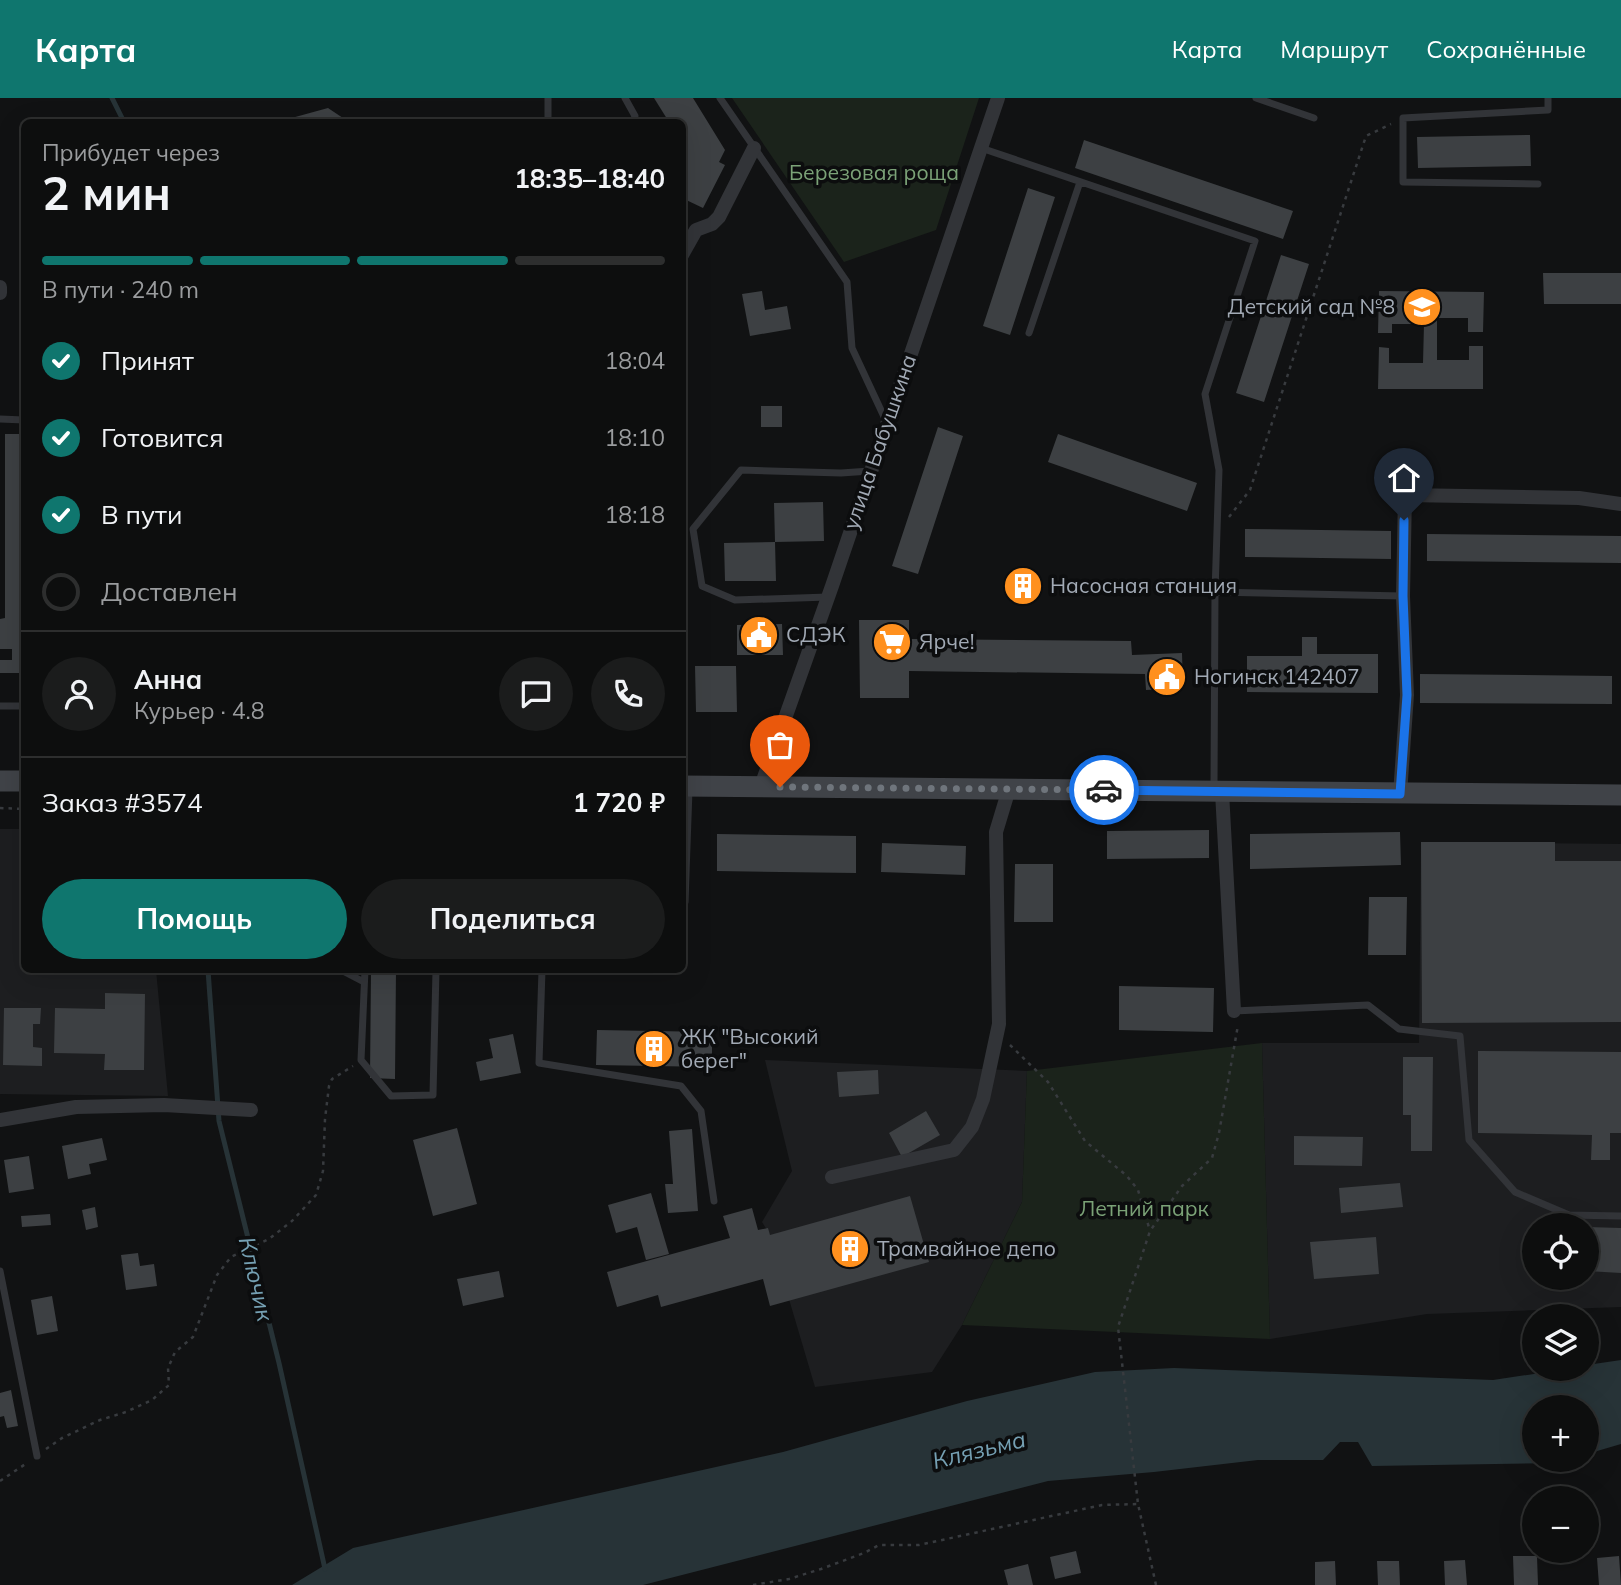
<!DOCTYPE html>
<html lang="ru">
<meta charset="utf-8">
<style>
:root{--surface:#0d0e0e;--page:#1b1c1c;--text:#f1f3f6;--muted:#9a9c9e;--line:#2d2e2e;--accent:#0f766e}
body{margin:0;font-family:Mulish,sans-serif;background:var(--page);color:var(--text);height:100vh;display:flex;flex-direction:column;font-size:26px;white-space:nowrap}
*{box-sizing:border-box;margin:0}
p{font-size:23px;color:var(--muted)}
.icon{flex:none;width:38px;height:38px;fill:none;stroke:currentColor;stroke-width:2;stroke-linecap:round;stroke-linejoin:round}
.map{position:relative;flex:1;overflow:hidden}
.panel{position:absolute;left:21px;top:21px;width:665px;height:854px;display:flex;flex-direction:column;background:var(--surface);border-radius:10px;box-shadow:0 7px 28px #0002,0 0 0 2px var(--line)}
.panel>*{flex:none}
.fabs{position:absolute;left:1522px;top:1115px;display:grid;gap:14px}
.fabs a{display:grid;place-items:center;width:77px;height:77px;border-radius:50%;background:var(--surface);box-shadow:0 7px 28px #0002,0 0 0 2px var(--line);font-size:35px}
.pin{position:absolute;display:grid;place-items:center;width:60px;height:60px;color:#fff;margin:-72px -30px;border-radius:50% 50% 50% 0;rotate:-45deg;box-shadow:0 0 7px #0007}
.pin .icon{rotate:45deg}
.courier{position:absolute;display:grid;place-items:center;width:70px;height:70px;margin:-35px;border:5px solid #1a73e8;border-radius:50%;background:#fff;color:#222;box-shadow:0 2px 9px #0007}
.head em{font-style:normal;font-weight:700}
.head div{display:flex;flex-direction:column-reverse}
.head{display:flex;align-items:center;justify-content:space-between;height:119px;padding:0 21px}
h1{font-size:46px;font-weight:700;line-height:52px}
.bar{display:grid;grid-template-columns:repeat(4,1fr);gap:10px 7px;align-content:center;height:84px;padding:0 21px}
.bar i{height:9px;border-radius:5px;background:var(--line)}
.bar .selected{background:var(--accent)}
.bar p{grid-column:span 4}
.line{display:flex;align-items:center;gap:18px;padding:0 21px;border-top:2px solid var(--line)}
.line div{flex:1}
.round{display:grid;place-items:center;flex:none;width:74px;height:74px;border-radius:37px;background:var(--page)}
ol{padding:0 21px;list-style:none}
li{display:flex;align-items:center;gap:21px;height:77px}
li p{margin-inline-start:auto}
li .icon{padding:7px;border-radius:50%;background:var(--accent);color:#fff;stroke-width:4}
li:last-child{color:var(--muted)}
li i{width:38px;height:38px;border:4px solid var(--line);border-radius:50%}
.action{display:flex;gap:14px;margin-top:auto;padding:14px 21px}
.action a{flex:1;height:80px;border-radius:42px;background:var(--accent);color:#fff;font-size:28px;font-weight:700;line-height:80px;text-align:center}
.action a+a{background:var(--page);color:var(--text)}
header{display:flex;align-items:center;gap:42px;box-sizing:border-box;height:98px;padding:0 35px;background:var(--accent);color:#fff}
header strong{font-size:33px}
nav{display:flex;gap:38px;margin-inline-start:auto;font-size:24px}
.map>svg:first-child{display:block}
.built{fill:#1d1e20;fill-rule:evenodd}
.green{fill:#1b231b}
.water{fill:#273337}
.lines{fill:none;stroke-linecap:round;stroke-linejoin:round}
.stream{stroke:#273337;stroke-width:5}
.building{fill:#3d4043}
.path{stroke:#383b3f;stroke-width:2.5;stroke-dasharray:3.5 5;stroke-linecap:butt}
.lane{stroke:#323438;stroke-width:7}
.street{stroke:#323438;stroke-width:14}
.secondary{stroke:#404348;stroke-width:21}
.done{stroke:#6f757c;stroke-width:7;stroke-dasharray:0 12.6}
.route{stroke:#1a73e8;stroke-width:9}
.labels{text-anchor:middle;stroke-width:7;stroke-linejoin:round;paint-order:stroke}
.park-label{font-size:21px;fill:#7ba277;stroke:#0c0d0e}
.poi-label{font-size:21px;fill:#a2aab5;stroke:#0c0d0e;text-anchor:start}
.street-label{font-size:21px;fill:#a2aab5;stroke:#0c0d0e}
.water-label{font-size:23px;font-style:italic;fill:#75a0b3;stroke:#0c0d0e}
</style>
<header>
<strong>Карта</strong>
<nav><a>Карта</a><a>Маршрут</a><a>Сохранённые</a></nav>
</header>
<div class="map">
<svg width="1621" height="1487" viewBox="0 0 1621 1487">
<rect width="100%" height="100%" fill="#111213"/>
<path class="built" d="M 0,731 L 24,731 L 24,872 L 156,872 L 168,998 L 0,996 Z
M 1421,744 L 1621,746 L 1621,1209 L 1427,1216 L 1270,1241 L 1262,945 L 1419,945 ZM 1535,1127 L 1587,1127 L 1587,1180 L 1535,1180 Z
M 765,962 L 1027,973 L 1022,1104 L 962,1227 L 932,1274 L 815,1289 L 770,1137 L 762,1124 L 792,1073 Z"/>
<path class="green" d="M 732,0 L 979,0 L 936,132 L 844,164 Z
M 1262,945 L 1270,1241 L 962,1227 L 1022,1104 L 1027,973 Z"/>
<path class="water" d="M 1621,1262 L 1621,1346 L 1587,1356 L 1587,1309 L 1535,1309 L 1535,1362 L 1568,1362 L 1557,1365 L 1372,1368 L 1358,1344 L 1340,1344 L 1323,1362 L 1258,1362 L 1154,1374 L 1048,1383 L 643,1487 L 292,1487 L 353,1450 L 783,1354 L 967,1303 L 1095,1274 L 1174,1270 L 1493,1282 L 1567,1271 L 1587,1270 L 1587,1267 Z"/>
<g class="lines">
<path class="stream" d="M 112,0 L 124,24
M 208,872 L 219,1023 L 279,1265 L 325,1471"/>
</g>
<path class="building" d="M 654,0 L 693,0 L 725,52 L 719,64 L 725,67 L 703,110 L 682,100 L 682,59 L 686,53 L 682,47 L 682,24 L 669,24 Z
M 328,10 L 349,24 L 277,24 Z
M 1530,37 L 1531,68 L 1418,70 L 1417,39 Z
M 1084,42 L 1293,113 L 1283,141 L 1075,70 Z
M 1028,90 L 1055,99 L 1010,237 L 983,228 Z
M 1281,157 L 1309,166 L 1264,304 L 1236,295 Z
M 1543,175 L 1621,175 L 1621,206 L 1544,206 Z
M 762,193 L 765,212 L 787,208 L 791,231 L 750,238 L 742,196 Z
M 1379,193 L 1484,194 L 1483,234 L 1468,234 L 1468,220 L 1437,220 L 1437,262 L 1469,262 L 1469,248 L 1483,248 L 1483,291 L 1378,291 L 1379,249 L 1389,250 L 1389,265 L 1423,265 L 1424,226 L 1392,226 L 1392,235 L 1378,235 Z
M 761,308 L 782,308 L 782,329 L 761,329 Z
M 938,329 L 963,338 L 918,476 L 892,468 Z
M 5,336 L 24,336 L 24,575 L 0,575 L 0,562 L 12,562 L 12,551 L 0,551 L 0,521 L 5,520 Z
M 1058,336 L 1197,385 L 1187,413 L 1048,364 Z
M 823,404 L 824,443 L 775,444 L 774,405 Z
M 1245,431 L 1391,433 L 1391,461 L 1245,459 Z
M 1427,436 L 1621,438 L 1621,465 L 1427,463 Z
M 775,444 L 776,483 L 725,483 L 724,445 Z
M 1035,476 L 1036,499 L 1012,499 L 1011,477 Z
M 859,522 L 909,522 L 909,541 L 1131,543 L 1132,557 L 1182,555 L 1183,590 L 1146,592 L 1145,576 L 909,573 L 909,600 L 860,600 Z
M 782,526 L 783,557 L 737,557 L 737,527 Z
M 1302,539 L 1317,539 L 1317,556 L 1378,556 L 1378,595 L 1247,594 L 1247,558 L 1302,558 Z
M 695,568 L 736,568 L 737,614 L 696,614 Z
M 1420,576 L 1612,578 L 1612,606 L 1420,605 Z
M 1209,732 L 1209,760 L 1107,761 L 1107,733 Z
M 1400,734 L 1401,767 L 1250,771 L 1250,736 Z
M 717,736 L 856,738 L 856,775 L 717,773 Z
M 1421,744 L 1555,744 L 1555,763 L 1621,763 L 1621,924 L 1422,925 Z
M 882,745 L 966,748 L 965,777 L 881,774 Z
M 1015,766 L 1053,766 L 1053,824 L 1014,824 Z
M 1369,799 L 1407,799 L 1406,857 L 1368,857 Z
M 371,872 L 396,872 L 395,981 L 370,980 Z
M 1119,888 L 1214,890 L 1213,934 L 1119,932 Z
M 105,895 L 145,896 L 144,972 L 104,972 L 105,956 L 54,955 L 55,910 L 105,911 Z
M 4,910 L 41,910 L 40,926 L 33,926 L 33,949 L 42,950 L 42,968 L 3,967 Z
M 597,932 L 712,934 L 712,969 L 596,967 Z
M 513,936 L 521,975 L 480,983 L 476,964 L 493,960 L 489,941 Z
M 1478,953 L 1621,954 L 1621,1035 L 1610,1035 L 1610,1062 L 1591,1062 L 1592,1037 L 1478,1035 Z
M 1403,959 L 1433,959 L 1432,1053 L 1411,1053 L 1411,1017 L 1403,1017 Z
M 878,972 L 879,996 L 839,999 L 837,974 Z
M 926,1013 L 940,1037 L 902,1059 L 889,1035 Z
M 457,1030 L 477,1106 L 433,1118 L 413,1042 Z
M 692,1031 L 698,1113 L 668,1115 L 665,1086 L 673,1086 L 669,1033 Z
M 1294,1038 L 1363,1039 L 1362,1068 L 1294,1067 Z
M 102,1040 L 107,1062 L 89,1066 L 91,1076 L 68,1081 L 62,1048 Z
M 29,1058 L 34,1091 L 9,1095 L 4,1062 Z
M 1400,1085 L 1403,1109 L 1341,1115 L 1339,1090 Z
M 651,1095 L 669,1156 L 646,1162 L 637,1129 L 616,1135 L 608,1107 Z
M 910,1098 L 929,1164 L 770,1208 L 763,1181 L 661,1209 L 658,1197 L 617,1209 L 607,1174 L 730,1140 L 723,1118 L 752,1110 L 758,1132 L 768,1130 L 770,1137 Z
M 95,1109 L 98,1129 L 86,1132 L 82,1112 Z
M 50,1116 L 51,1127 L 22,1129 L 21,1118 Z
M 1587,1129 L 1621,1130 L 1621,1175 L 1587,1173 Z
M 1376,1139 L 1379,1176 L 1314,1181 L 1310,1144 Z
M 138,1155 L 140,1168 L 154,1166 L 157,1188 L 126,1192 L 121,1157 Z
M 499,1173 L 504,1199 L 463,1208 L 457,1181 Z
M 52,1198 L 58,1233 L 37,1237 L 31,1202 Z
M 11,1292 L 18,1328 L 7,1330 L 4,1318 L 0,1319 L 0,1295 Z
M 1076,1453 L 1081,1475 L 1055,1481 L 1050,1459 Z
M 1513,1458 L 1537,1458 L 1538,1487 L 1514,1487 Z
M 1619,1458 L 1621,1487 L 1599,1487 L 1597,1460 Z
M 1465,1462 L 1467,1487 L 1445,1487 L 1444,1463 Z
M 1335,1463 L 1336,1487 L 1315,1487 L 1315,1464 Z
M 1377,1463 L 1399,1463 L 1400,1487 L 1378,1487 Z
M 1028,1466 L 1033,1487 L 1008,1487 L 1004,1472 Z"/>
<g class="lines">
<path class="path" d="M 1229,419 L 1250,392 L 1366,38 L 1391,26
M 0,710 L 24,711
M 1010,947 L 1048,984 L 1085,1043 L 1127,1078 L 1138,1092 L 1150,1133
M 46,1351 L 62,1340 L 100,1322 L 126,1314 L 152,1302 L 169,1287 L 168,1270 L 175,1254 L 193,1239 L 217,1177 L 231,1159 L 269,1141 L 292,1123 L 316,1097 L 323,1073 L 325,1021 L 329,988 L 332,981 L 353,968
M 0,1383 L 27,1365
M 753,1487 L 789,1481 L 821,1471 L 864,1455 L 879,1447 L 919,1447 L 1102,1407 L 1138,1406
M 1156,1487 L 1138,1406 L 1118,1229 L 1150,1133 L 1182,1088 L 1212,1060 L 1219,1035 L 1238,927"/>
<path class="lane" d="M 548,0 L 548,24
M 625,0 L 635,18 L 633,24
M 720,0 L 847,184 L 852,250 L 886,323
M 1256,0 L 1314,20
M 981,50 L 1255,143 L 1205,296 L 1219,372 L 1215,494
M 1538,86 L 1403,84 L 1403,20 L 1548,12 L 1548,0
M 1029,235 L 1080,84
M 0,321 L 24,322
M 828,499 L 735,502 L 702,488 L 693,431 L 741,372 L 841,375 L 870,373
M 0,608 L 24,608
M 1214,690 L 1215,494 L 1403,498
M 682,804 L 685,804 L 689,692
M 341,872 L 364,884
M 365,872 L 361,962 L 391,998 L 433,997 L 436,872
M 542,872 L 539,965 L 681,988 L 701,1013 L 714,1103
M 1234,913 L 1368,907 L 1399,931 L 1460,938 L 1469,1042 L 1515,1094 L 1569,1117 L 1621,1118
M 0,1173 L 37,1358"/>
<path class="street" d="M 682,157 L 696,132 L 712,126 L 719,119 L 754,50
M 0,189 L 0,195
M 761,688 L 832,488 L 998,0
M 1222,694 L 1234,913
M 1400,696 L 1407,597 L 1403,498 L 1405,397 L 1579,400 L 1621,406
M 0,1022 L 76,1009 L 164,1007 L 251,1012
M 832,1079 L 954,1052 L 972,1029 L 983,1001 L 999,926 L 996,734 L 1009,691"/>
<path class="secondary" d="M 0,683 L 24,683
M 682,688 L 1621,697"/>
</g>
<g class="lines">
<path class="done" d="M 780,689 L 1104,692"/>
<path class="route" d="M 1104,692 L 1400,696 L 1407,597 L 1403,498 L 1404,422"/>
</g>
<defs>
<g id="school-disc" transform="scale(2.0125)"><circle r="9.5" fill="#ff901e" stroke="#0c0d0e"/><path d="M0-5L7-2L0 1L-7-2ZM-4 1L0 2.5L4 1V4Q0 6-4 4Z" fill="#fff"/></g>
<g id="building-disc" transform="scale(2.0125)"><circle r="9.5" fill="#ff901e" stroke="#0c0d0e"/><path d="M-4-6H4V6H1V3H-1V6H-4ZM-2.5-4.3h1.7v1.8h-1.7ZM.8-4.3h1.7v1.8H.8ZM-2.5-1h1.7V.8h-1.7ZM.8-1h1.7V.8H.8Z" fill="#fff"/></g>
<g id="civic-disc" transform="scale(2.0125)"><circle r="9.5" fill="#ff901e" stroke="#0c0d0e"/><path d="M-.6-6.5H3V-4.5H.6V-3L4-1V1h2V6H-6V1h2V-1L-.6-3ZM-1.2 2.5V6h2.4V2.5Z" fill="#fff"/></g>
<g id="supermarket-disc" transform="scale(2.0125)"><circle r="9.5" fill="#ff901e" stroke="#0c0d0e"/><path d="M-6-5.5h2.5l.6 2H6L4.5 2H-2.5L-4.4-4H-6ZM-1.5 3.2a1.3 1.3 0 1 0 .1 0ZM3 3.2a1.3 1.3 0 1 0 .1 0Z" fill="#fff"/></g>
</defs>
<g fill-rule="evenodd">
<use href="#school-disc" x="1422" y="209"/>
<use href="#building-disc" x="1023" y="488"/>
<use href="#civic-disc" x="759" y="537"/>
<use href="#supermarket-disc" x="892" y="544"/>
<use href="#civic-disc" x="1167" y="579"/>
<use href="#building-disc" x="654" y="951"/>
<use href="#building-disc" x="850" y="1151"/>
</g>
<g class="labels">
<g class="park-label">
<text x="874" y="82">Березовая роща</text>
<text x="1144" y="1118">Летний парк</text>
</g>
<g class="poi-label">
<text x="1395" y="216" text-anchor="end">Детский сад №8</text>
<text x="1050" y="495">Насосная станция</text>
<text x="786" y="544">СДЭК</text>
<text x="919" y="551">Ярче!</text>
<text x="1194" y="586">Ногинск 142407</text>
<text x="681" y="946">ЖК "Высокий<tspan x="681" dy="24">берег"</tspan></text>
<text x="877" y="1158">Трамвайное депо</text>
</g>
<g class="street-label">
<text transform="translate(880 344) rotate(-71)" y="7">улица Бабушкина</text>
</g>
<g class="water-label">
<text transform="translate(256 1181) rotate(77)" y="8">Ключик</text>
<text transform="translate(979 1352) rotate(-14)" y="8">Клязьма</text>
</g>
</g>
</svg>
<div class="fabs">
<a><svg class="icon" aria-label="locate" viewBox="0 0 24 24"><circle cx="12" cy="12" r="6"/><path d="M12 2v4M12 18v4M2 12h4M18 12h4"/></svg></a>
<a><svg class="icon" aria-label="layers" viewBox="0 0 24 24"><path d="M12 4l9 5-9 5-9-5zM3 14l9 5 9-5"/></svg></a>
<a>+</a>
<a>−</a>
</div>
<div class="pin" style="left:780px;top:689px;background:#ea580c"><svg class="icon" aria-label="bag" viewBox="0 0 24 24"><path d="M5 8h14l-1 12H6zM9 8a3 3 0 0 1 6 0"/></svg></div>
<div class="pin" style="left:1404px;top:422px;background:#1f2937"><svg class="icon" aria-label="home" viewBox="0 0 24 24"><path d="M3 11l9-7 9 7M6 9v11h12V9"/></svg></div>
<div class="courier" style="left:1104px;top:692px"><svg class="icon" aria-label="car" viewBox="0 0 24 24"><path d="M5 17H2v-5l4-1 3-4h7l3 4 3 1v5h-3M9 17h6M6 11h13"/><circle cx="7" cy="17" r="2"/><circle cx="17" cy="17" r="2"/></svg></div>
<section class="panel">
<div class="head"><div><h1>2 мин</h1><p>Прибудет через</p></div><em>18:35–18:40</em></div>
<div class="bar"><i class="selected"></i><i class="selected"></i><i class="selected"></i><i></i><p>В пути · 240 m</p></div>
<ol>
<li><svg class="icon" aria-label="check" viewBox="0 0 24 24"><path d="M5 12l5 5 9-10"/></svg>Принят<p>18:04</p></li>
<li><svg class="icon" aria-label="check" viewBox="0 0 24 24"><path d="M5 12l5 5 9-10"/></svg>Готовится<p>18:10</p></li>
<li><svg class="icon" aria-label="check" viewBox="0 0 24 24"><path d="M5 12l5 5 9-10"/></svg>В пути<p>18:18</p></li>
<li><i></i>Доставлен</li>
</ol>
<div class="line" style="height:126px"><a class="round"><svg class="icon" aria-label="person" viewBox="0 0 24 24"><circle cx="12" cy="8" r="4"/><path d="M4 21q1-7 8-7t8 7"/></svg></a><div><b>Анна</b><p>Курьер · 4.8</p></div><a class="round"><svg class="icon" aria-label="chat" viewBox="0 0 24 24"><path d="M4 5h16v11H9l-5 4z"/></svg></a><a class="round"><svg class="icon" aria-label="phone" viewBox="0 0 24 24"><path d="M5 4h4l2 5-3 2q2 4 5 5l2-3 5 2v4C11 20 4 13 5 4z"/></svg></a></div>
<div class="line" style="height:91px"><div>Заказ #3574</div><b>1 720 ₽</b></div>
<div class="action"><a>Помощь</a><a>Поделиться</a></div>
</section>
</div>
